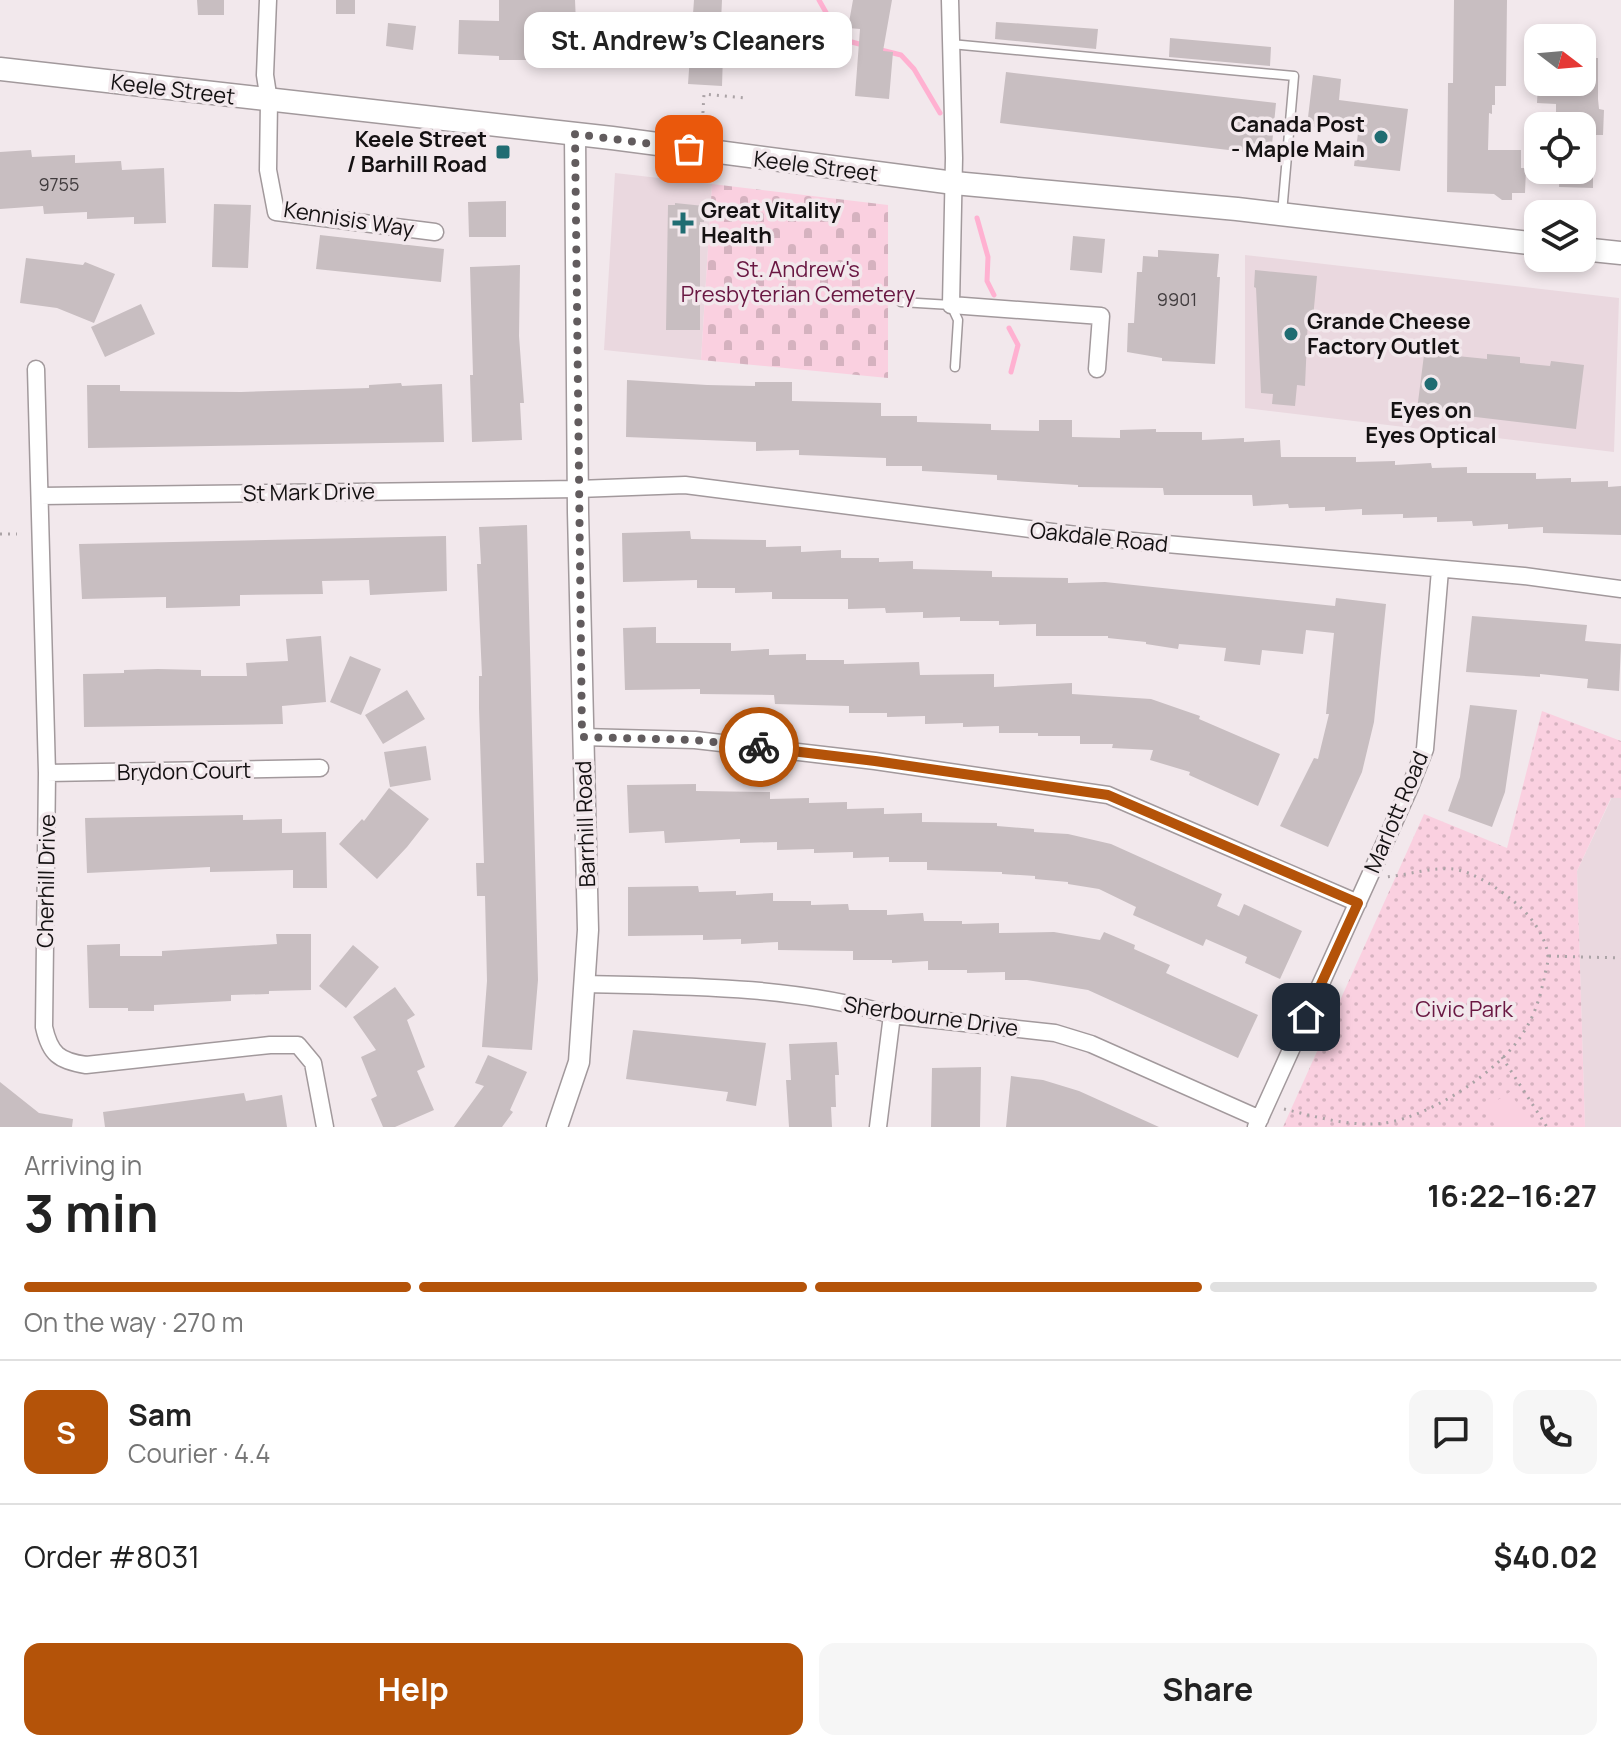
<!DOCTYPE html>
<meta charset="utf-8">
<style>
:root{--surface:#fff;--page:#f6f6f6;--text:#222;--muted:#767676;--line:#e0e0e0;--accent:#b45309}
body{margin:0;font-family:Manrope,sans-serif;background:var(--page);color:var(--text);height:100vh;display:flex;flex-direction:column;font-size:30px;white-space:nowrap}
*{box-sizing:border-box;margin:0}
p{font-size:26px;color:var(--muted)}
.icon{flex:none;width:44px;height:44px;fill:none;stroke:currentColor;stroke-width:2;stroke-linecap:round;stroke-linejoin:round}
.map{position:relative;height:1127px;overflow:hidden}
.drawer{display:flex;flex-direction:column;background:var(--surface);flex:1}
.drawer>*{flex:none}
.needle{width:52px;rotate:106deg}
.tools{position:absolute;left:1524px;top:24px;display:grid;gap:16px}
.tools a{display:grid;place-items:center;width:72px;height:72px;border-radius:16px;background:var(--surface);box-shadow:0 4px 12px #0003;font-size:40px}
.pin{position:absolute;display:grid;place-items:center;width:68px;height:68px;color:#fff;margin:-34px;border-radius:16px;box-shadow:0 4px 12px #0006}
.courier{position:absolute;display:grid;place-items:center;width:80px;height:80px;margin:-40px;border:6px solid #b45309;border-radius:50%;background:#fff;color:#222;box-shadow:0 2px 10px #0007}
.bubble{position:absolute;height:56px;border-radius:16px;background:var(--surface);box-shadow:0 4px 12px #0003;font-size:26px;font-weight:700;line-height:56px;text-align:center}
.overview em{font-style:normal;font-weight:700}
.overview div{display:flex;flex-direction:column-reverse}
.overview{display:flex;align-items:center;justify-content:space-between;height:136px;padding:0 24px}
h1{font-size:52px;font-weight:700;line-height:60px}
.bar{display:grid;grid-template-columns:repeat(4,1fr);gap:12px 8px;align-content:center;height:96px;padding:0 24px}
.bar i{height:10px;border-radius:6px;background:var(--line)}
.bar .active{background:var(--accent)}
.bar p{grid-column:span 4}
.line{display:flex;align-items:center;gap:20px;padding:0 24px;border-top:2px solid var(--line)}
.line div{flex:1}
.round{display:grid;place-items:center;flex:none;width:84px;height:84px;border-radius:16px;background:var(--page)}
.action{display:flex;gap:16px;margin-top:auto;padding:16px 24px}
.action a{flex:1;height:92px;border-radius:16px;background:var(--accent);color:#fff;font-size:32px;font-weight:700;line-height:92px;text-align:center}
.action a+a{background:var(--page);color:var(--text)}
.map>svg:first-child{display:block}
.built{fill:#ead8df}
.cemetery{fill:url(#cemetery-stones)}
.park{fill:url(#park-dots)}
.garden{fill:#fad0e0}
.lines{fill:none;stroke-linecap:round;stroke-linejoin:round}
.stream{stroke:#ffb1d1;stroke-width:5}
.building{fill:#c8bec1}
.service-casing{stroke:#a2999c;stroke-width:11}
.minor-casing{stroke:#a2999c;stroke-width:19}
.tertiary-casing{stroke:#a2999c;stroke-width:23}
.secondary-casing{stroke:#a2999c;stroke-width:25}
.path{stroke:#aba3a6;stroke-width:3;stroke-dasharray:2 6;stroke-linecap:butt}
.service{stroke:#fff;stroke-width:8}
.minor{stroke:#fff;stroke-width:16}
.tertiary{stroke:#fff;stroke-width:20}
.secondary{stroke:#fff;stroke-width:22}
.done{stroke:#625c5e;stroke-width:8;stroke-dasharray:0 14.4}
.route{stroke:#b45309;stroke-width:10}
.poi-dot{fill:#206c72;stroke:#f2e8ec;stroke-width:3}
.labels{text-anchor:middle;stroke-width:7;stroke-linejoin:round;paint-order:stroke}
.number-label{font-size:18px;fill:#413c3e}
.street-label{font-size:22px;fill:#141112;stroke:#f2e8ec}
.poi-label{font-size:22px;font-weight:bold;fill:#141112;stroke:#f2e8ec;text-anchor:end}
.park-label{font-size:22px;fill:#691742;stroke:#f2e8ec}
</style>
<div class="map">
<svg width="1621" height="1127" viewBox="0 0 1621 1127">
<defs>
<pattern id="cemetery-stones" width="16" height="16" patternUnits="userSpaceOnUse" patternTransform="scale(2)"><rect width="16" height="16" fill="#fad0e0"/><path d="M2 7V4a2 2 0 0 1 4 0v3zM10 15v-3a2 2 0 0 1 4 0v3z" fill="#d5b2bf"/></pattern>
<pattern id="park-dots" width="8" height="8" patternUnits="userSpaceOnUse" patternTransform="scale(2)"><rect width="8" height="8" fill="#fad0e0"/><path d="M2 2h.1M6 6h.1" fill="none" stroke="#d5b2bf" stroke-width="1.8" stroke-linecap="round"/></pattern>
</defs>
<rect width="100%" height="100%" fill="#f2e8ec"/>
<path class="built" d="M 615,173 L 712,184 L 701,360 L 604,350 Z
M 1245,255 L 1619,298 L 1614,452 L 1245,408 Z
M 1612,797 L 1621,798 L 1621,1127 L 1585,1127 L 1577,871 Z"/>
<path class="cemetery" d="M 712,184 L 888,205 L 888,378 L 701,360 Z"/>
<path class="park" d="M 1542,711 L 1621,741 L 1621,798 L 1611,798 L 1577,871 L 1585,1127 L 1283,1127 L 1424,814 L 1507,848 Z"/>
<path class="garden" d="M 1510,1092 L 1532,1127 L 1496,1127 L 1484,1109 Z"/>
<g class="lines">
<path class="stream" d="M 819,0 L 828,16 L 829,36 L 863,45
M 877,49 L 901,55 L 914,69 L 940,113
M 977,218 L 988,257 L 987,281 L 994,295
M 1009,328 L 1018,345 L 1011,372"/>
</g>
<path class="building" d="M 197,0 L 224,0 L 224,15 L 198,15 Z
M 336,0 L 355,0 L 355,14 L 336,14 Z
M 499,0 L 575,0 L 576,23 L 650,30 L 647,60 L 577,54 L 577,60 L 499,60 L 499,56 L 458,54 L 459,20 L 499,21 Z
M 694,0 L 722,0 L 721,22 L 724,22 L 722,86 L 688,84 Z
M 853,0 L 892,0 L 883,51 L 893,52 L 889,99 L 855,96 L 860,29 L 848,28 Z
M 1454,0 L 1507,0 L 1506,86 L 1495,86 L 1495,105 L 1492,105 L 1492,114 L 1489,113 L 1488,150 L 1521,150 L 1521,168 L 1526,168 L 1525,193 L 1512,193 L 1512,200 L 1502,200 L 1494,194 L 1447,192 L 1448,83 L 1453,83 Z
M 996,22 L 1098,29 L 1096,49 L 995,39 Z
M 388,23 L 416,26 L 413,50 L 386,46 Z
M 1170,38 L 1271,47 L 1270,66 L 1169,57 Z
M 1582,58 L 1598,58 L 1598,99 L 1599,109 L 1604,110 L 1603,135 L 1582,135 L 1582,126 L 1556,126 L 1556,104 L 1537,103 L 1538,82 L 1582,82 Z
M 1006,72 L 1276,103 L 1271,155 L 1000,123 Z
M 1313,75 L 1341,79 L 1339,100 L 1408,109 L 1400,171 L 1354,166 L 1358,133 L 1307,126 Z
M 31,150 L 32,157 L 75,155 L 75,163 L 121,161 L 122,170 L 164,168 L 166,223 L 134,224 L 134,217 L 87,219 L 87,212 L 44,214 L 43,206 L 0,209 L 0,152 Z
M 1560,170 L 1593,170 L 1593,188 L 1559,187 Z
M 506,201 L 506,237 L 469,237 L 468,202 Z
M 675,203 L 704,206 L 704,222 L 700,222 L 700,330 L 666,330 L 668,205 L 675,205 Z
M 214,204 L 251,205 L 248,268 L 212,267 Z
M 320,235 L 444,249 L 441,282 L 316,269 Z
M 1073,236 L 1105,239 L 1102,273 L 1070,270 Z
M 1158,250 L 1219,254 L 1217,277 L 1220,277 L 1215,364 L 1162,361 L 1162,358 L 1127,352 L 1128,323 L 1134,323 L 1137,272 L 1142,272 L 1143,256 L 1158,257 Z
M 26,258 L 83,265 L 85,262 L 115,274 L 94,323 L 57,308 L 20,303 Z
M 520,265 L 519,336 L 524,403 L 520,403 L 522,440 L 472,442 L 470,375 L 473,375 L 470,267 Z
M 1255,270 L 1317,276 L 1313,318 L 1308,317 L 1305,386 L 1297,385 L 1295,406 L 1272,404 L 1273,394 L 1261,393 L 1256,288 L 1254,287 Z
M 141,304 L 155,334 L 105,357 L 91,327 Z
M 1425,347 L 1457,351 L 1457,356 L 1487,359 L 1487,354 L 1520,357 L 1520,363 L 1550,366 L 1551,361 L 1584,365 L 1576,429 L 1417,410 Z
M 627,380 L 707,385 L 755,386 L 755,382 L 792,382 L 792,401 L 881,403 L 881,416 L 917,416 L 917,422 L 991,424 L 991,430 L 1039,431 L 1039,420 L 1072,420 L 1072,437 L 1120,438 L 1120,430 L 1156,429 L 1156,432 L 1202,432 L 1202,440 L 1244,438 L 1244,442 L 1280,440 L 1281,457 L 1356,457 L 1356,462 L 1395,461 L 1395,465 L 1431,463 L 1432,468 L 1467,467 L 1467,473 L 1536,473 L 1536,479 L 1571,478 L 1571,482 L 1608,481 L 1608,487 L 1621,486 L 1621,535 L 1543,533 L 1543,527 L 1508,529 L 1508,524 L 1473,526 L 1472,521 L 1437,522 L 1437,517 L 1403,518 L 1403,514 L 1362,515 L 1362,509 L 1325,511 L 1325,507 L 1289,508 L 1288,504 L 1253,506 L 1252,495 L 1164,495 L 1163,488 L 1078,487 L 1078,485 L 997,480 L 997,475 L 922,471 L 922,466 L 886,466 L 886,458 L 799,455 L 799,450 L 756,451 L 756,442 L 626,437 Z
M 401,383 L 402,386 L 442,384 L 444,442 L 88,448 L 87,385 L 120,385 L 120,391 L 241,392 L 369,388 L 369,385 Z
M 527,525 L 538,980 L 532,1050 L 482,1047 L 487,981 L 485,896 L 477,896 L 476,863 L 484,863 L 479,708 L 479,676 L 482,676 L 477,564 L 481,564 L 479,527 Z
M 690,531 L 691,539 L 766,540 L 766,547 L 801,546 L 801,552 L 841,550 L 841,558 L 879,558 L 879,562 L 913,561 L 913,569 L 992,571 L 992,577 L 1068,578 L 1068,583 L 1105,582 L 1335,606 L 1336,598 L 1386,604 L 1374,722 L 1362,772 L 1328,847 L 1280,826 L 1314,758 L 1318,759 L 1329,714 L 1326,714 L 1334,633 L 1306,630 L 1303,654 L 1262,650 L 1260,665 L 1224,661 L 1226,648 L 1179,644 L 1178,649 L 1146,644 L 1146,642 L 1108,638 L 1108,636 L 1036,636 L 1036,624 L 999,625 L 999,621 L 960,621 L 960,617 L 923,618 L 923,612 L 886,613 L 885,608 L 848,609 L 848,599 L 772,599 L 772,592 L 735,593 L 735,588 L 697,588 L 697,580 L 623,582 L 622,533 Z
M 446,536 L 447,591 L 370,595 L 369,580 L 322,581 L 323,594 L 240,595 L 240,606 L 166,608 L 166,597 L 82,599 L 79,544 Z
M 1472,616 L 1587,625 L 1585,641 L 1621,644 L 1619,691 L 1587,688 L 1588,679 L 1540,674 L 1540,677 L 1466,672 Z
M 656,627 L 656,643 L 731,643 L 731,651 L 769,649 L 769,655 L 806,654 L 806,660 L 844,660 L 844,664 L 919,662 L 920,675 L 994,674 L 994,687 L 1072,683 L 1072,694 L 1151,699 L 1200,716 L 1199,719 L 1280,754 L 1258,806 L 1189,775 L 1190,772 L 1150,760 L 1153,750 L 1112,748 L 1113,744 L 1080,744 L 1080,736 L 1038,736 L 1038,733 L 999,733 L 999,726 L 963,727 L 963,723 L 925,724 L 925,716 L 887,717 L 887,713 L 849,713 L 849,706 L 775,704 L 774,695 L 700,694 L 700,689 L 625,690 L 623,628 Z
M 321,636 L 326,702 L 282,706 L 283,724 L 84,727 L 83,674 L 124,673 L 124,670 L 158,669 L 201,670 L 201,676 L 247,676 L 246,663 L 288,661 L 286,639 Z
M 350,656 L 381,669 L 361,715 L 330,702 Z
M 407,690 L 425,719 L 383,744 L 365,715 Z
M 1470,705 L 1517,710 L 1505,792 L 1492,827 L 1448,811 L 1460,777 Z
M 426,746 L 431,780 L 390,787 L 384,752 Z
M 696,784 L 696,791 L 770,792 L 770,799 L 809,798 L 809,803 L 847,802 L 847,809 L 884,808 L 884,814 L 922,813 L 922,822 L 997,823 L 997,826 L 1034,829 L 1034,832 L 1068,834 L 1111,844 L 1222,894 L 1217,906 L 1239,916 L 1244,904 L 1302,931 L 1280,979 L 1245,963 L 1247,957 L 1206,939 L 1203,946 L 1133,915 L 1136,907 L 1099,889 L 1068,884 L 1068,882 L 1035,879 L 1035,876 L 1002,874 L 1002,872 L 927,870 L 927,862 L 889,862 L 889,857 L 853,858 L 853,852 L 814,853 L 814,849 L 777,850 L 777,842 L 740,843 L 740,839 L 665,843 L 664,831 L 629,833 L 627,785 Z
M 389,788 L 429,819 L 407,847 L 377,879 L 339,844 L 362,819 L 364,821 Z
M 243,815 L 243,820 L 282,819 L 282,833 L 326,832 L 327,888 L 293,888 L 293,870 L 210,872 L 210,867 L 87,873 L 85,818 Z
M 698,886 L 699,892 L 736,891 L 736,895 L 773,893 L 773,901 L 811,901 L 811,905 L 848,904 L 849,910 L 887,910 L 887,915 L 923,913 L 924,921 L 962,921 L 962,924 L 999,923 L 999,933 L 1054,932 L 1100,940 L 1104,932 L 1135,945 L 1134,949 L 1170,965 L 1166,973 L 1258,1015 L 1238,1058 L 1088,990 L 1027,980 L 1005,980 L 1005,972 L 967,973 L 967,970 L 928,970 L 928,961 L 892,963 L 892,960 L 853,960 L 853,951 L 778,950 L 778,942 L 741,944 L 741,939 L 703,940 L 703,935 L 628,936 L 628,887 Z
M 276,934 L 311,934 L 311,990 L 269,991 L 269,994 L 231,995 L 231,1001 L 154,1005 L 154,1011 L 128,1011 L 128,1008 L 89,1008 L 87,945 L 120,944 L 120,956 L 162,956 L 162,951 L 277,944 Z
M 353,945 L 379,967 L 346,1008 L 319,986 Z
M 395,987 L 415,1015 L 407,1020 L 425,1067 L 417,1071 L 434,1110 L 395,1127 L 383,1127 L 371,1099 L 377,1096 L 361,1057 L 376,1050 L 353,1017 Z
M 633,1030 L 766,1043 L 756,1106 L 726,1101 L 728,1092 L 626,1079 Z
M 837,1042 L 839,1075 L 835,1075 L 836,1107 L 831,1107 L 832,1127 L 789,1127 L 786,1080 L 791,1080 L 789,1044 Z
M 488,1055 L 527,1072 L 510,1110 L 513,1112 L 502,1127 L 454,1127 L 484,1086 L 475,1083 Z
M 981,1067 L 980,1127 L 931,1127 L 932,1068 Z
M 1011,1076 L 1043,1080 L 1079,1091 L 1159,1127 L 1006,1127 Z
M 0,1082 L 39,1113 L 73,1119 L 72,1127 L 0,1127 Z
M 244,1093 L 246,1101 L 282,1095 L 287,1127 L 105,1127 L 103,1112 Z"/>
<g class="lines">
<g class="service-casing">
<path id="service" d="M 951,44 L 1294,76 L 1282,213
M 901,302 L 951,305 L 958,320 L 955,367"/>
</g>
<g class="minor-casing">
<path id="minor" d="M 268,0 L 265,75 L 269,101 L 268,170 L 276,212 L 435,232
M 950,0 L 954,158 L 951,305 L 1101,316 L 1097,369
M 36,369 L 47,773 L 44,1027 C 50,1054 59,1061 86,1065 L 270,1045 L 298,1045 L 313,1063 L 325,1127
M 40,496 L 578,489 L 685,485 L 1100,538 L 1524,576 L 1621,589
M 582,737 L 695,740 L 739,745 L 875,761 L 1108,795 L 1358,903
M 47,773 L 320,768
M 586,984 C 685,986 797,986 892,1015 L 1055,1033 L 1091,1044 L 1260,1119
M 878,1127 L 892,1015
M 1256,1127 L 1410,787 L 1425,749 L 1440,570"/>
</g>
<g class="tertiary-casing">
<path id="tertiary" d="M 557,1127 L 579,1062 L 588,930 L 578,512 L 575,134"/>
</g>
<g class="secondary-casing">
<path id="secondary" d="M 0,69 L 612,138 L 954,183 L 1237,209 L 1538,244
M 1582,249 L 1621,253"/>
</g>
<path class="path" d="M 702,129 L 704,94 L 745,98
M 0,534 L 17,534
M 1549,956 L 1621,958
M 1502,1057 L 1547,1127
M 1284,1109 C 1313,1116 1343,1125 1374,1124 C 1422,1123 1501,1072 1525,1030 C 1535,1014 1540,997 1544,979 C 1545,971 1549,962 1548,955 C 1545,934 1528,912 1512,900 C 1496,887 1474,872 1453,869 C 1431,867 1408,875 1386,877"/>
<use href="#service" class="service"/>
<use href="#minor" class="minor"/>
<use href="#tertiary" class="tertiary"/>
<use href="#secondary" class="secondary"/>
</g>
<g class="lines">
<path class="done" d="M 689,149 L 575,134 L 582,737 L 695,740 L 759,747"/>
<path class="route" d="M 759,747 L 875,761 L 1108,795 L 1358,903 L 1306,1017"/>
</g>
<g class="poi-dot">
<circle cx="1381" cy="137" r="8"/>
<rect x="495" y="144" width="16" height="16" rx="4"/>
<path d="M679 211h8v8h8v8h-8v8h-8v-8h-8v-8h8z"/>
<circle cx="1291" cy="334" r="8"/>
<circle cx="1431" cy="384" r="8"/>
</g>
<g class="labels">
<g class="number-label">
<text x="59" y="191">9755</text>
<text x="1177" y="306">9901</text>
</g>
<g class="street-label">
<text transform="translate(173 89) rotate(7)" y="8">Keele Street</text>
<text transform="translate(816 166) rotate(7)" y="8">Keele Street</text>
<text transform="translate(349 219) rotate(9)" y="8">Kennisis Way</text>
<text transform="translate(309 492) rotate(-1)" y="8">St Mark Drive</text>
<text transform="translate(1099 537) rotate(6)" y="8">Oakdale Road</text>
<text transform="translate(184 771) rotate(-1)" y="8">Brydon Court</text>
<text transform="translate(1396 812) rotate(-67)" y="8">Marlott Road</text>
<text transform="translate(585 824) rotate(-92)" y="8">Barrhill Road</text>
<text transform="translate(46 881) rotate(-89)" y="8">Cherhill Drive</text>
<text transform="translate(931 1016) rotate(8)" y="8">Sherbourne Drive</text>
</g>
<g class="poi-label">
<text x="1365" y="132">Canada Post<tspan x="1365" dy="25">- Maple Main</tspan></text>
<text x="487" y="147">Keele Street<tspan x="487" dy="25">/ Barhill Road</tspan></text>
<text x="701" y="218" text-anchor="start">Great Vitality<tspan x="701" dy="25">Health</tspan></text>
<text x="1307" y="329" text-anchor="start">Grande Cheese<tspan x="1307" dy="25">Factory Outlet</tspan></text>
<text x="1431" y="418" text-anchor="middle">Eyes on<tspan x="1431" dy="25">Eyes Optical</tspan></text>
</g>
<g class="park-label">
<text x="798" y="277">St. Andrew's<tspan x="798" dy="25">Presbyterian Cemetery</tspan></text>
<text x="1464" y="1017">Civic Park</text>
</g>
</g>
</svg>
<div class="tools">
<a><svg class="needle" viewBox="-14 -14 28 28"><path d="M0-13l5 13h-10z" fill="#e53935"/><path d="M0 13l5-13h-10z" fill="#767676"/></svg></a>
<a><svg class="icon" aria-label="locate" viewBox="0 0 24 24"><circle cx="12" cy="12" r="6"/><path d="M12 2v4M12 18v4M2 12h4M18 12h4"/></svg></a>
<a><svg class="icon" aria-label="layers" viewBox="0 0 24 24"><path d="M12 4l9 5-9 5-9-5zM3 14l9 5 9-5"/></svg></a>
</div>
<div class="pin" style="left:689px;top:149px;background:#ea580c"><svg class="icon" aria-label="bag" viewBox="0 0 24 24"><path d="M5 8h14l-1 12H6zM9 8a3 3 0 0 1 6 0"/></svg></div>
<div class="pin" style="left:1306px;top:1017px;background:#1f2937"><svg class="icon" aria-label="home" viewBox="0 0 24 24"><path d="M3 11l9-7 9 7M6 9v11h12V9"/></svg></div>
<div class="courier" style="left:759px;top:747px"><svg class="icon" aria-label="bike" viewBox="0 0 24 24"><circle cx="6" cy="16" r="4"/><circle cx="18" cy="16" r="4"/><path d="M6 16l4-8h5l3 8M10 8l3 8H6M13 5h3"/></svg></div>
<div class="bubble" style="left:524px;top:12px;width:328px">St. Andrew's Cleaners</div>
</div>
<section class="drawer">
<div class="overview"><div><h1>3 min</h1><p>Arriving in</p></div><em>16:22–16:27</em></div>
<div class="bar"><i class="active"></i><i class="active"></i><i class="active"></i><i></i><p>On the way · 270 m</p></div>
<div class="line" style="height:144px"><b class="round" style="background:var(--accent);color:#fff">S</b><div><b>Sam</b><p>Courier · 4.4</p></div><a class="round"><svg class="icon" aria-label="chat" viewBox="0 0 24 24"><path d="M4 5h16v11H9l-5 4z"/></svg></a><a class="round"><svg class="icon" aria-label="phone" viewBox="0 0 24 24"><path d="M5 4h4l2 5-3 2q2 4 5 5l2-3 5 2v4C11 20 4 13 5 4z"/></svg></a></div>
<div class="line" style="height:104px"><div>Order #8031</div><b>$40.02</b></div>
<div class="action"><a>Help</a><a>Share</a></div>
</section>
